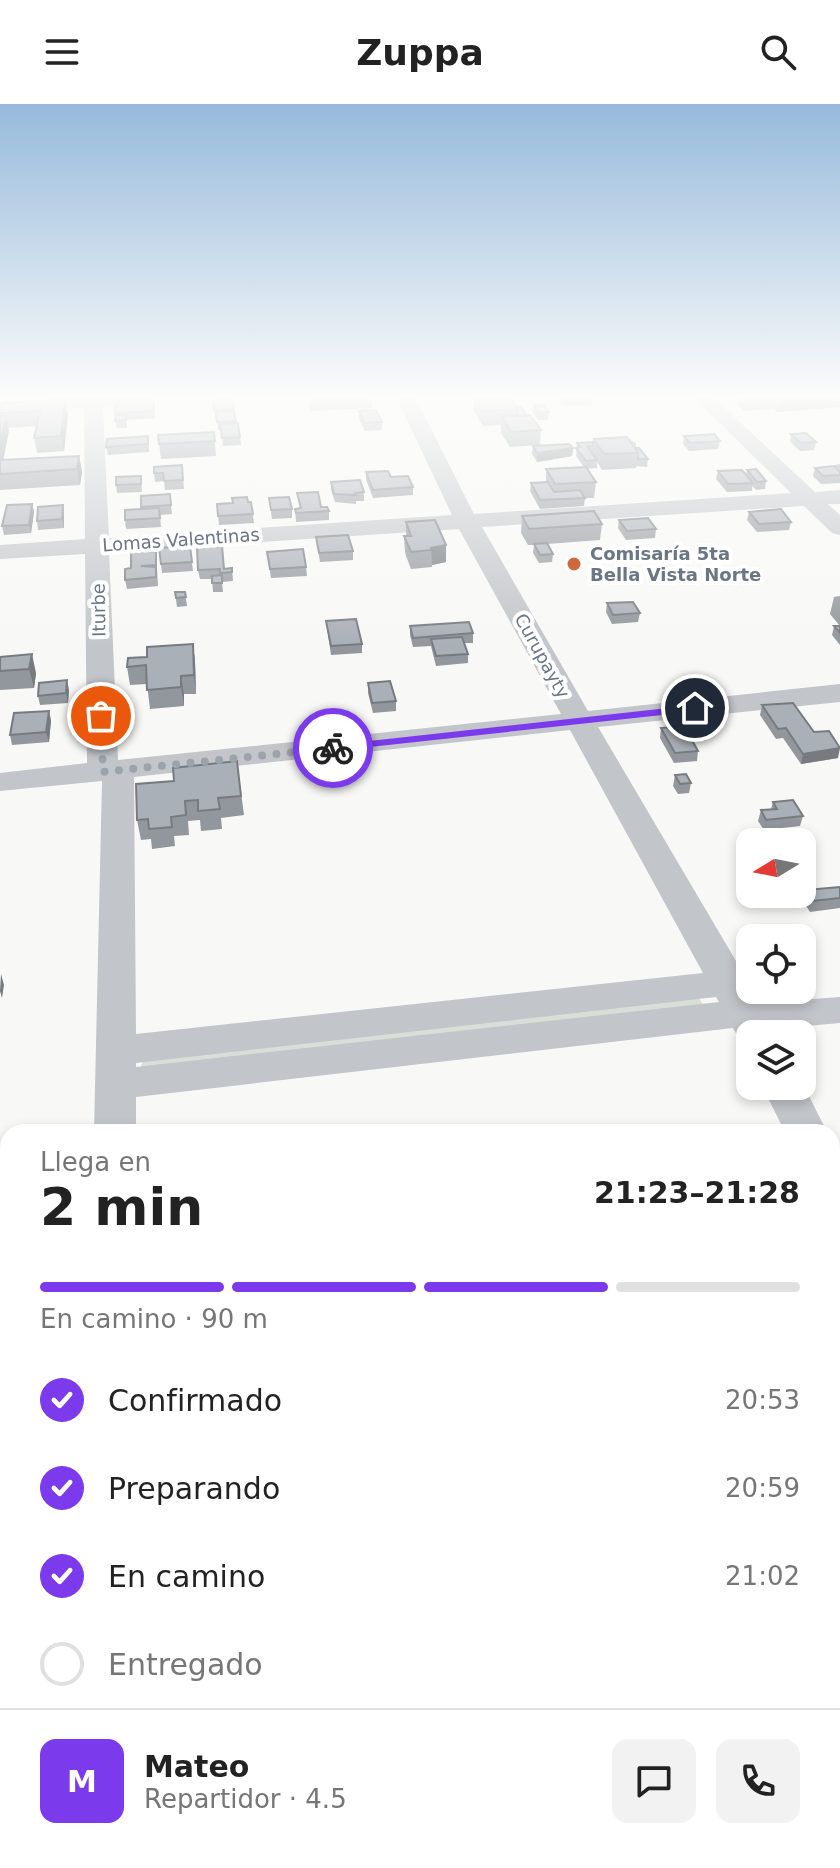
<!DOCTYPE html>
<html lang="es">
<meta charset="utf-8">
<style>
:root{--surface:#fff;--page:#f2f2f2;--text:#222;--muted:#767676;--line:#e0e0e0;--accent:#7c3aed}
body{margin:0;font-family:"DejaVu Sans",sans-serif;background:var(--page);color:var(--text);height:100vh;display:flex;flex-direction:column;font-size:30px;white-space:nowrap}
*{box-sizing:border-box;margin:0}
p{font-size:26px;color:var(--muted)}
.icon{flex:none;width:44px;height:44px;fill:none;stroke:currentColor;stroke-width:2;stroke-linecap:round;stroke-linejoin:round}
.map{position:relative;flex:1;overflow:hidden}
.panel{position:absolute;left:0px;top:1020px;width:840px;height:744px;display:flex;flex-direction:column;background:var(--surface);border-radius:24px 24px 0 0;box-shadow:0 4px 12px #0003}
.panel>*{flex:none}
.needle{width:52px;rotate:260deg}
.fabs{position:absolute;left:736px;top:724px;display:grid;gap:16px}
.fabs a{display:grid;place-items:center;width:80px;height:80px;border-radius:16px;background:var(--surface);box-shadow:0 4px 12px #0003;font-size:40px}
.pin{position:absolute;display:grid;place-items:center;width:68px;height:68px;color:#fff;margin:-34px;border:4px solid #fff;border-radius:50%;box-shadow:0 2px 8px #0007}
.courier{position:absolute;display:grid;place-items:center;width:80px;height:80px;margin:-40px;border:6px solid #7c3aed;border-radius:50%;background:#fff;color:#222;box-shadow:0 2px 10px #0007}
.head em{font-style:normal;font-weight:600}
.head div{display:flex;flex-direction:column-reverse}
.head{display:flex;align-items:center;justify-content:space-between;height:136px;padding:0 40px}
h1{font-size:52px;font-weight:600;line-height:60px}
.bar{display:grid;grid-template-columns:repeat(4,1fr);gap:12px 8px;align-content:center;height:96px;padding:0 40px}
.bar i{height:10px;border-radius:6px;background:var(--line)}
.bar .current{background:var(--accent)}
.bar p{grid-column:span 4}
.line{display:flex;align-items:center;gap:20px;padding:0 40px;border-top:2px solid var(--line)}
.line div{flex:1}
.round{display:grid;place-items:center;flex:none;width:84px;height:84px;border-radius:16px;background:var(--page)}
ol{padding:0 40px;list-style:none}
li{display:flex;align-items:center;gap:24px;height:88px}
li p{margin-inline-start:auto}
li .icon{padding:8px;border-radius:50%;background:var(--accent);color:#fff;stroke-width:4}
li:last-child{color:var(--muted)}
li i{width:44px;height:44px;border:4px solid var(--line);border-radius:50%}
header{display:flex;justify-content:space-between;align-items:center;height:104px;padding:0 40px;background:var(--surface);font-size:36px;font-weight:600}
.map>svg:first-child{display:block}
.green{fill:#d9ded7}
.water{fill:#bbc4c8}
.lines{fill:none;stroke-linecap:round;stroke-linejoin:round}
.minor{fill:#c2c5c9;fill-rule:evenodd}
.wall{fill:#92979d}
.shaded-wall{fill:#777b80}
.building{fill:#aab0b7;stroke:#777b80;stroke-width:2}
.route{fill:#7c3aed}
.done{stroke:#9ca4ab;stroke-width:8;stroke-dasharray:0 14.4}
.poi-dot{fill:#ce693f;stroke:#fff;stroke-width:3}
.labels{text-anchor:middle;stroke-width:8;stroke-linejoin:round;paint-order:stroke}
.far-street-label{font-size:18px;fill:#6a7683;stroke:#fff}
.far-poi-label{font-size:18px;font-weight:bold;fill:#6a7683;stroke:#fff;text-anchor:start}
</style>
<header><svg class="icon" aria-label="menu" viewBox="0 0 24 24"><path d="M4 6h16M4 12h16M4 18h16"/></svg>Zuppa<svg class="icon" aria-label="search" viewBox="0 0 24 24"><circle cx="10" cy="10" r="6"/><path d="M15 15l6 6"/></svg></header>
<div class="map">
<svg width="840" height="1764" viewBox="0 0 840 1764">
<rect width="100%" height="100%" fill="#f8f8f6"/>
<path class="green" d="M 699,894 L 704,902 L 144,965 L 141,962 L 144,956 Z"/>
<path class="water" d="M 840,1354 L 840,1725 L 832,1733 L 832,1356 Z
M 298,1756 L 810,1756 L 803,1764 L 293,1764 Z"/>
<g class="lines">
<path class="minor" d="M 53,295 L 143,295 L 133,301 L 103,303 L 109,434 L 452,411 L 397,295 L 416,295 L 474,410 L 791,389 L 695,295 L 715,295 L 815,388 L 840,386 L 840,400 L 828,400 L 840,411 L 840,431 L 832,429 L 804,402 L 482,423 L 588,607 L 840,580 L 840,598 L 598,623 L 749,879 L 758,899 L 840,893 L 840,919 L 773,925 L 776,930 L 750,930 L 750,942 L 742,940 L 733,924 L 136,993 L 136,1028 L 94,1028 L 102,677 L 0,687 L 0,669 L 87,659 L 85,450 L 0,455 L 0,441 L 85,435 L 84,304 L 0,310 L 0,298 ZM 459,425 L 561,610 L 118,656 L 109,448 ZM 570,626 L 703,869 L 136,930 L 134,673 ZM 716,893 L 719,898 L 136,963 L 136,959 Z
M 802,979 L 804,982 L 827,1028 L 785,1028 L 762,982 L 802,982 Z
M 832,1062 L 840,1065 L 840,1114 L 832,1111 Z"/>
</g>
<path class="wall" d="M 213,295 L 232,295 L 236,319 L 238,319 L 241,341 L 223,342 L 221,326 L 218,326 L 217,313 L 215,314 Z
M 308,295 L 372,295 L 372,304 L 310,307 Z
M 474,295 L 511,295 L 516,303 L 541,326 L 540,341 L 510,343 L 501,329 L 501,321 L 483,322 L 473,305 Z
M 557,295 L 593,295 L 592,301 L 563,302 Z
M 735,295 L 840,295 L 840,303 L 777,308 L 773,305 L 744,307 L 738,301 L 739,295 Z
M 154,296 L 155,314 L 127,316 L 127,324 L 117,324 L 115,317 L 116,298 Z
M 0,299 L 68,311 L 64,347 L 37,349 L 34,334 L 37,322 L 8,324 L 3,356 L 79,352 L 82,368 L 80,381 L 0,386 Z
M 534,301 L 549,308 L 548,316 L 538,316 L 533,309 Z
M 359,307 L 382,318 L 382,326 L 365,327 L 359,315 Z
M 214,328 L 216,352 L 161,355 L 159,340 Z
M 791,330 L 816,338 L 814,346 L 800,347 L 790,338 Z
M 684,332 L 720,337 L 718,345 L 689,347 L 683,340 Z
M 594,335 L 629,335 L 636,339 L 636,344 L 648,355 L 647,363 L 637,362 L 636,364 L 602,366 L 597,358 L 597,364 L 587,365 L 596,378 L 594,394 L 585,394 L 584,402 L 540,405 L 530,387 L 531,379 L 546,378 L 546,365 L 584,363 L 576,352 L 577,339 L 593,338 Z
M 149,340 L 149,348 L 108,351 L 106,343 Z
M 533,342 L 573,344 L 572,352 L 537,358 L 532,350 Z
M 840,360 L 840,379 L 821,380 L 813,372 L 815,364 L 835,363 L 835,361 Z
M 182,361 L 184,385 L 165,386 L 164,377 L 155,378 L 154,369 Z
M 747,366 L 766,377 L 765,385 L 756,386 L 752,382 L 752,387 L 727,388 L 716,375 L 718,367 L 746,370 Z
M 366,368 L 391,373 L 413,383 L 413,391 L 373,394 L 366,376 Z
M 141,372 L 142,388 L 117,389 L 116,381 Z
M 331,378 L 364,388 L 364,397 L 356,397 L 356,400 L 335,398 L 331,386 Z
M 297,389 L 329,407 L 329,416 L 296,418 L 295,405 L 300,405 Z
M 170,390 L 172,410 L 160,411 L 161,423 L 126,425 L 125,416 L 141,405 L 141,392 Z
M 269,394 L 292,405 L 292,414 L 272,415 Z
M 251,398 L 254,419 L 219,421 L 217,400 Z
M 32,400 L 34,408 L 31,429 L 4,431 L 2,422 Z
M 63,401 L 64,409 L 64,424 L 38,426 L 37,417 Z
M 749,408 L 791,418 L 789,426 L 757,428 L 747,416 Z
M 522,412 L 602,420 L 600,436 L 547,440 L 553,450 L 552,458 L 539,459 L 533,449 L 534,441 L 528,441 L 521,429 Z
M 619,416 L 656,425 L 655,434 L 626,436 L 618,424 Z
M 406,418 L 446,441 L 446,458 L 432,461 L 432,463 L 411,465 L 405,449 L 404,432 L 406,432 Z
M 316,433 L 353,447 L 353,456 L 320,458 Z
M 190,442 L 193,467 L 162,469 L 159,444 Z
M 156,447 L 158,482 L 127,485 L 125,476 L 131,464 Z
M 267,448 L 306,463 L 307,472 L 271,474 Z
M 232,464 L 233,477 L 222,478 L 223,488 L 213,488 L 212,475 L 200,475 L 198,466 Z
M 175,488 L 185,488 L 187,502 L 177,503 Z
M 840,492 L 840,541 L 832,531 L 834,522 L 840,522 L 830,510 L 834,493 Z
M 607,499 L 640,509 L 638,518 L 612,520 L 606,508 Z
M 326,517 L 362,540 L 362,549 L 331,551 Z
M 410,522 L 473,529 L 473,539 L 464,539 L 468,550 L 468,559 L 436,562 L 431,542 L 413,543 L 410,531 Z
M 193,540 L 195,558 L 196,590 L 184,590 L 184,602 L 150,605 L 147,580 L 130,581 L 127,563 L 147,553 Z
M 0,553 L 36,569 L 34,584 L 0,586 Z
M 368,579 L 396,597 L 396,607 L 373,609 L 368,589 Z
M 69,586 L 68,599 L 40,601 L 38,592 Z
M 762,601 L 814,628 L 838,654 L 801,660 L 783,634 L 776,635 L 760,611 Z
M 51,616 L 49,638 L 12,641 L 10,631 Z
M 661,624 L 698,647 L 697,657 L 674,659 L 660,634 Z
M 237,657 L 244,711 L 221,714 L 222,725 L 201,727 L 200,716 L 188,717 L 189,731 L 174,732 L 175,742 L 152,745 L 151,735 L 141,736 L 137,716 L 174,677 Z
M 675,671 L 691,679 L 689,689 L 678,690 L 673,682 Z
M 773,698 L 803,712 L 800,722 L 764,726 L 758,717 L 761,706 L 771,705 Z
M 840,783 L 840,804 L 810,808 L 803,797 L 805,786 Z"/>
<path class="shaded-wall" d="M 779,295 L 840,295 L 840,303 L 777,308 Z
M 65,296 L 68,311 L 64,347 L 61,332 Z
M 6,312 L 9,327 L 2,362 L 0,353 L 0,340 Z
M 573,344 L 572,352 L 537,358 L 537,349 Z
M 79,352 L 82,368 L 80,381 L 77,365 Z
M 32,400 L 34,408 L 31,429 L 29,421 Z
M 63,401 L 64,409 L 64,424 L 62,415 Z
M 446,441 L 446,458 L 432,461 L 431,444 Z
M 193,540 L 195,558 L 196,590 L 194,571 Z
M 32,550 L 36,569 L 34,584 L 29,565 Z
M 181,572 L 184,590 L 184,602 L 181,583 Z
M 67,576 L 69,586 L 68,599 L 66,589 Z
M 49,607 L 51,616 L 49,638 L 46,628 Z
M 840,644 L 838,654 L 801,660 L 803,650 Z
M 1,870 L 4,881 L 2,894 L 0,887 Z"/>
<path class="building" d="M 476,295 L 511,295 L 518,305 L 483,307 Z
M 65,296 L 61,332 L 34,334 L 40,307 L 0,309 L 0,299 Z
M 154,296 L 154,307 L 115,309 L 116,298 Z
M 233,296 L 234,305 L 214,306 L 213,297 Z
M 534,301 L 544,301 L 549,308 L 538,309 Z
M 516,303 L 521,303 L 527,312 L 517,312 L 518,305 Z
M 376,306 L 382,318 L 364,319 L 359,307 Z
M 234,307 L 236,317 L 217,318 L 216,308 Z
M 116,311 L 126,311 L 126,316 L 115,317 Z
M 530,311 L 541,326 L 511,328 L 502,313 Z
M 0,312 L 6,312 L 0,340 Z
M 238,319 L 240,333 L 222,334 L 220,320 Z
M 214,328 L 215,337 L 159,340 L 158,331 Z
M 806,329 L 816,338 L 801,339 L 791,330 Z
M 714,330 L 720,337 L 690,339 L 684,332 Z
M 148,332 L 148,340 L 106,343 L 107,335 Z
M 627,333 L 638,349 L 604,350 L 594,335 Z
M 593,338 L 593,342 L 587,342 L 597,356 L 586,357 L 576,344 L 580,343 L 577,339 Z
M 569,340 L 573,344 L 537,349 L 533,342 Z
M 635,344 L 639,344 L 648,355 L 638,355 L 638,349 Z
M 79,352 L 77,365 L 0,370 L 0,356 Z
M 182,361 L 183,376 L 164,377 L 163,369 L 154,369 L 154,363 Z
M 834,362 L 840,368 L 840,371 L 823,372 L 815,364 Z
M 586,363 L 596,378 L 555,380 L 546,365 Z
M 756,365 L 766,377 L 757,378 L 747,366 Z
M 742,366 L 753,379 L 728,380 L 718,367 Z
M 388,367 L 391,373 L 408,372 L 413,383 L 373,386 L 366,368 Z
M 141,372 L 141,380 L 116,381 L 116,373 Z
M 360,376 L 364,388 L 355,389 L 356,391 L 334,390 L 331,378 Z
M 548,378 L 554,388 L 580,386 L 585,394 L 540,396 L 531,379 Z
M 318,388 L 321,403 L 327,403 L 329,407 L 296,409 L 295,405 L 301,404 L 297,389 Z
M 170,390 L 171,401 L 141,403 L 141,392 Z
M 247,393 L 248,398 L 251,398 L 253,410 L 218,412 L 217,400 L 233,399 L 232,394 Z
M 289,393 L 292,405 L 271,406 L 269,394 Z
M 32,400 L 29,421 L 2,422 L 7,401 Z
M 63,401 L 62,415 L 37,417 L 38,403 Z
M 159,404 L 160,414 L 125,416 L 125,406 Z
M 781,405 L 791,418 L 759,420 L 749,408 Z
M 594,407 L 602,420 L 529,425 L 522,412 Z
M 648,414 L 656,425 L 627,427 L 619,416 Z
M 435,416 L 446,441 L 431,444 L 432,446 L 411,448 L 404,432 L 411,432 L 406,418 Z
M 348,431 L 353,447 L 319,449 L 316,433 Z
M 547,439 L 553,450 L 540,451 L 534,440 Z
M 190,442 L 192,458 L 161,460 L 159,444 Z
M 222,442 L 224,465 L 232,464 L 232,468 L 220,469 L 220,465 L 198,466 L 197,443 Z
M 303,445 L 306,463 L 270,465 L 267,448 Z
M 156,447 L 156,461 L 141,462 L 156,463 L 156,473 L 125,476 L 125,465 L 131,464 L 131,448 Z
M 222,471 L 222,479 L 212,479 L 212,472 Z
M 175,488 L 185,488 L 186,493 L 176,494 Z
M 633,498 L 640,509 L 613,511 L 607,499 Z
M 356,515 L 362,540 L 331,542 L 326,517 Z
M 469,518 L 473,529 L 413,534 L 410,522 Z
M 834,522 L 840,522 L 840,529 Z
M 462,533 L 468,550 L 436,552 L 431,535 Z
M 193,540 L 194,571 L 181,572 L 181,583 L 147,586 L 146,561 L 127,563 L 128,554 L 147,553 L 147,543 Z
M 32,550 L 29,565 L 0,567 L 0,553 Z
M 67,576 L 66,589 L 38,592 L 39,579 Z
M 390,577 L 396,597 L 372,599 L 368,579 Z
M 793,599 L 814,628 L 829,627 L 840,644 L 803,650 L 786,624 L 778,625 L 762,601 Z
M 49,607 L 46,628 L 10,631 L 14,609 Z
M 684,622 L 698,647 L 675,649 L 661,624 Z
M 237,657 L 241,692 L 218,694 L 220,705 L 198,707 L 198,696 L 185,697 L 186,711 L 171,713 L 172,723 L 149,725 L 148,715 L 137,716 L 136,680 L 174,677 L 173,664 Z
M 686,670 L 691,679 L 680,680 L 675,671 Z
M 793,696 L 803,712 L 766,716 L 761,706 L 777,705 L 773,698 Z
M 840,783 L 840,794 L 812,797 L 805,786 Z"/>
<linearGradient id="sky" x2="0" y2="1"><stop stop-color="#96badb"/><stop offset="0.54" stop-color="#fcfcfb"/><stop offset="1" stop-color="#fcfcfb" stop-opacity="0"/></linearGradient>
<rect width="840" height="542" fill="url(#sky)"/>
<path class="route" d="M 695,601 L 699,607 L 333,647 L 328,644 L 333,641 Z"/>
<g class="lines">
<path class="done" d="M 101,612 L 103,668 L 333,644"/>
</g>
<circle class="poi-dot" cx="574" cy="460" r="8"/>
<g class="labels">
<g class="far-street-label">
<text transform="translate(181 436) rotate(-4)" y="6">Lomas Valentinas</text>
<text transform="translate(99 506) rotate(-91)" y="6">Iturbe</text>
<text transform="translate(542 552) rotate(61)" y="6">Curupayty</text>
</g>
<g class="far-poi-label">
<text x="590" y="456">Comisaría 5ta<tspan x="590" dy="21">Bella Vista Norte</tspan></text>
</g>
</g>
</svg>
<div class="fabs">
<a><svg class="needle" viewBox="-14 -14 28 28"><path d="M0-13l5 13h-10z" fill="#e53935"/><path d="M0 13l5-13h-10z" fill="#767676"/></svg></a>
<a><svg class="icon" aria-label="locate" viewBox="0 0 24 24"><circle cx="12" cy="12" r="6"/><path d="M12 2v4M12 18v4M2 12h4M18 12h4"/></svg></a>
<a><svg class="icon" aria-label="layers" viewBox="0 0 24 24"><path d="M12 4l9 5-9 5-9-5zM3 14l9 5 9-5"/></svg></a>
</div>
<div class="pin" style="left:101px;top:612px;background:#ea580c"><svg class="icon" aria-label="bag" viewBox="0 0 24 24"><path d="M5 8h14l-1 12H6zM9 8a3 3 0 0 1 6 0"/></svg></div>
<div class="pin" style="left:695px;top:604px;background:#1f2937"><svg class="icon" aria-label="home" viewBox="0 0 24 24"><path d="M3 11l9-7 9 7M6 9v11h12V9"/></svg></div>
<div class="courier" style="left:333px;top:644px"><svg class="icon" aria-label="bike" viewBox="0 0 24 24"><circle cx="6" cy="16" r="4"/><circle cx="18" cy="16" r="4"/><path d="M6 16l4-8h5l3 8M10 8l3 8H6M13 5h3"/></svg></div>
<section class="panel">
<div class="head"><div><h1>2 min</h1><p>Llega en</p></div><em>21:23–21:28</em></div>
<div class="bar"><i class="current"></i><i class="current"></i><i class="current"></i><i></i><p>En camino · 90 m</p></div>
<ol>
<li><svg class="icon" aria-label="check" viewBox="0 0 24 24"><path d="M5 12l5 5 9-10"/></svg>Confirmado<p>20:53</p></li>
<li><svg class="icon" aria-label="check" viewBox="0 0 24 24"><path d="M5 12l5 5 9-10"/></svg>Preparando<p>20:59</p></li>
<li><svg class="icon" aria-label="check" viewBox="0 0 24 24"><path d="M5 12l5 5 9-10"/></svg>En camino<p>21:02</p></li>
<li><i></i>Entregado</li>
</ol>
<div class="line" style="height:144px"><b class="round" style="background:var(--accent);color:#fff">M</b><div><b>Mateo</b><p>Repartidor · 4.5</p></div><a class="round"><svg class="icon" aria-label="chat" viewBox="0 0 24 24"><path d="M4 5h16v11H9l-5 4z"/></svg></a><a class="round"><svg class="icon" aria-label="phone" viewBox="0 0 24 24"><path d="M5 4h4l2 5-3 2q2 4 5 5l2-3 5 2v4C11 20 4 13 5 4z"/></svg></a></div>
</section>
</div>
